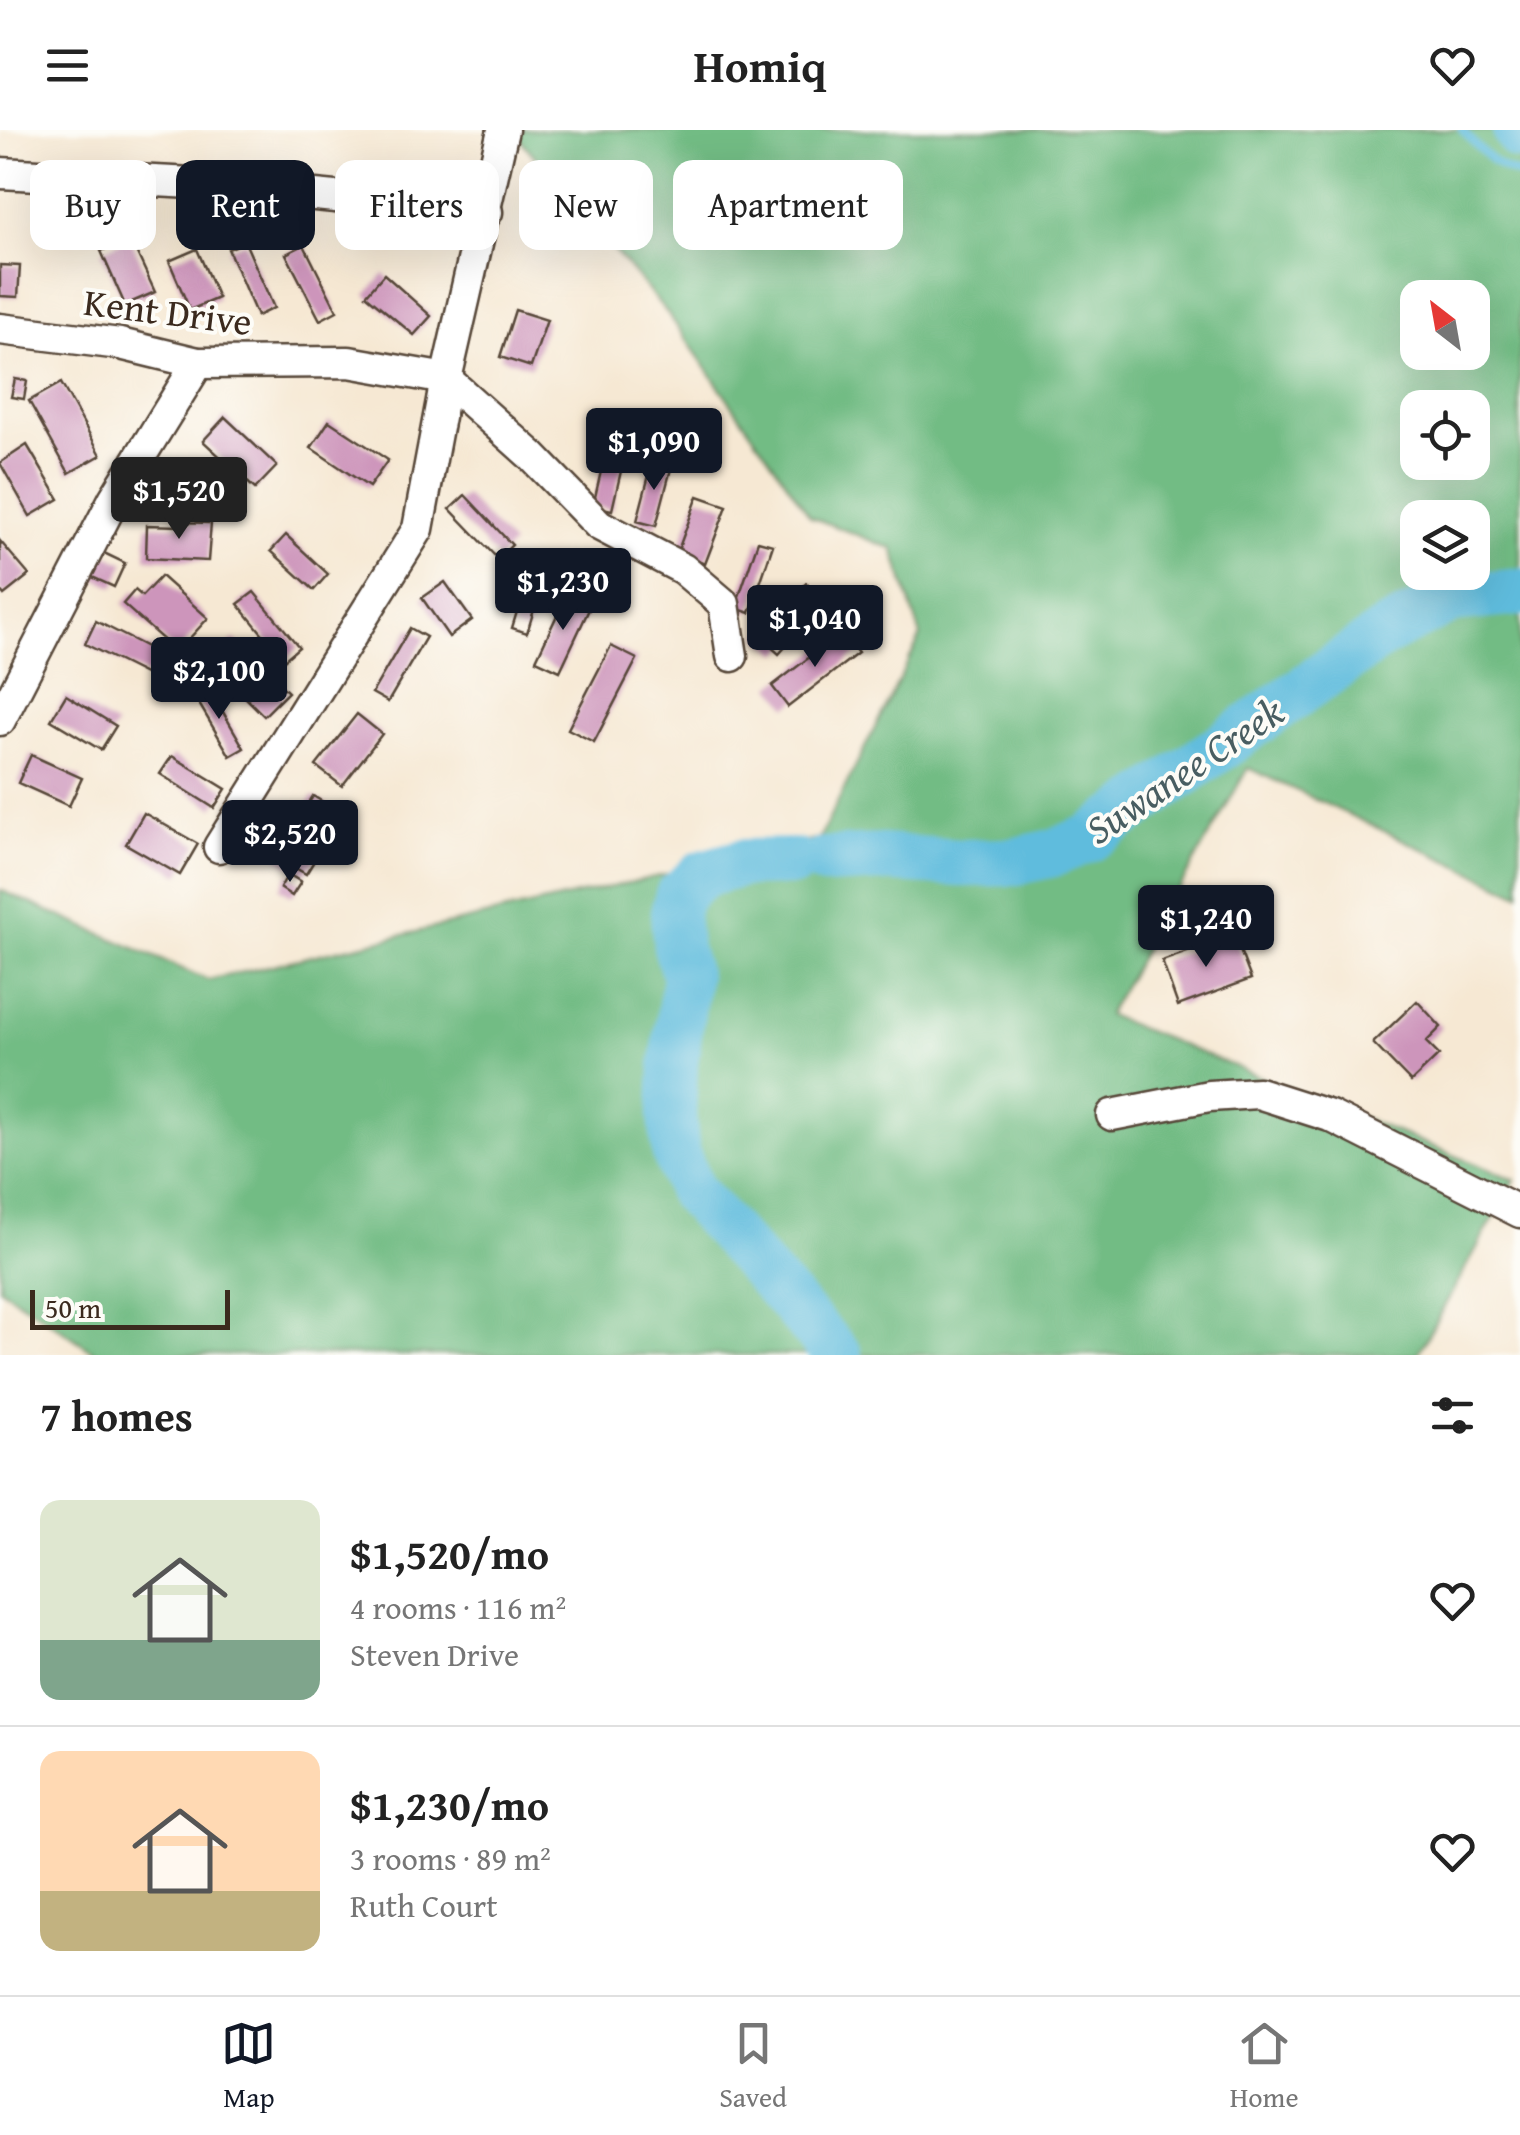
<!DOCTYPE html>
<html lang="en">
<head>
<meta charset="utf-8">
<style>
	:root { --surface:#fff; --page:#f2f2f2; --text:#222; --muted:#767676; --line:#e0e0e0; --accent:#111827 }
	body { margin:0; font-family:"Gentium Book Plus",serif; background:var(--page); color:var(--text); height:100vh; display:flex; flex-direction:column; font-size:38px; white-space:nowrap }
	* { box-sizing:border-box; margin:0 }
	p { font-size:32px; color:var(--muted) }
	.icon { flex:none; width:55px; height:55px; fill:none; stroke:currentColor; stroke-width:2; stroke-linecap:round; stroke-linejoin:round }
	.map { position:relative; height:1225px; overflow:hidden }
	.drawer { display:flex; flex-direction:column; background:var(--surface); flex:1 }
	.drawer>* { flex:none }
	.hud { position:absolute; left:30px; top:30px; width:1000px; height:90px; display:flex; gap:20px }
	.needle { width:65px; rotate:329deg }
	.controls { position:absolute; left:1400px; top:150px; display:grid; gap:20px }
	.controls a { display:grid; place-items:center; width:90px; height:90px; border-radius:20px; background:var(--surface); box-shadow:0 10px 40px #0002; font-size:50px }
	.scale { position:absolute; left:30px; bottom:25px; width:200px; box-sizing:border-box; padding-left:10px; border:5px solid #3b2a1e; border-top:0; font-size:28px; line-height:35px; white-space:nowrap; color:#3b2a1e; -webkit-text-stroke:8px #fdfcf7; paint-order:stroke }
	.price { position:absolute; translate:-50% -85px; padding:0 22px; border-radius:10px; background:var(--accent); color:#fff; font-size:32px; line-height:65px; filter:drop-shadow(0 2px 5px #0008) }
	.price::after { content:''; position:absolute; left:50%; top:60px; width:30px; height:22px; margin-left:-15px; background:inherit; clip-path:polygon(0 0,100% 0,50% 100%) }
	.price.on { background:#222; color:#fff }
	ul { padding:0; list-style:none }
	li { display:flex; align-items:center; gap:30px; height:250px; padding:0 40px }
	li+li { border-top:2px solid var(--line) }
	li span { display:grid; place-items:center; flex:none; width:280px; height:200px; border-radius:20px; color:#555 }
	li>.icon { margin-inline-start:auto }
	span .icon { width:120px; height:120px; fill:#fffc; stroke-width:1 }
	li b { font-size:42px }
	h2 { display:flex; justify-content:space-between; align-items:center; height:120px; padding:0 40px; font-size:42px }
	.pill { padding:0 35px; border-radius:20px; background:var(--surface); box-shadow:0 10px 40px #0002; font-size:35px; line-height:90px }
	.pill.on { background:var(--accent); color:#fff }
	header { display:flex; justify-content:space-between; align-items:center; height:130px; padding:0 40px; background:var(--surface); font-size:45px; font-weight:800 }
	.menu { display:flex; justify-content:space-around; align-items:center; height:140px; border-top:2px solid var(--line); background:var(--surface); font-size:28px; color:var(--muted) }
	.menu a { display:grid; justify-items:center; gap:5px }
	.menu .on { color:var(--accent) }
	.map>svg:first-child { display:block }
	.forest { fill:#72bc84; stroke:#567351; stroke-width:2.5; fill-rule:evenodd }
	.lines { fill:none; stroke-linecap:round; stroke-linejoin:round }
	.stream { stroke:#5fbcdd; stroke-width:8 }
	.river { stroke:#5fbcdd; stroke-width:48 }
	.building { fill:#cd95bb }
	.street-casing { stroke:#574639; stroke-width:35 }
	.street { stroke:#fff; stroke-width:30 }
	.labels { text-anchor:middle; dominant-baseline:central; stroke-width:8; stroke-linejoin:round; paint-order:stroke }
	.street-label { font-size:38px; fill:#3b2a1e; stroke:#fdfcf7 }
	.water-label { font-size:40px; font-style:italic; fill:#485d61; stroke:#fdfcf7 }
</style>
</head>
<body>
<header><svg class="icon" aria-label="menu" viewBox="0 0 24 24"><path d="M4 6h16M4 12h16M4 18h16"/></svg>Homiq<svg class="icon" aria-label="heart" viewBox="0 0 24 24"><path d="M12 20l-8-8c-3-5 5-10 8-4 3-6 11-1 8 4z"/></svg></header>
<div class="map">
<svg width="1520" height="1225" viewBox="0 0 1520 1225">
	<rect width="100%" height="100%" fill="#fdfcf7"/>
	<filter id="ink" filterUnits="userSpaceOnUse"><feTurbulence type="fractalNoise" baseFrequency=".01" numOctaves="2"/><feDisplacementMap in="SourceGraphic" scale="20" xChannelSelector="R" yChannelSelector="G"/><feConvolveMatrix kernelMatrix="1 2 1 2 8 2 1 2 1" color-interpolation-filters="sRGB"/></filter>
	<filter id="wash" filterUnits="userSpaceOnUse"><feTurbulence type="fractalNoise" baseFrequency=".0048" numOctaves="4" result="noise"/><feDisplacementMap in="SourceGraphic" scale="40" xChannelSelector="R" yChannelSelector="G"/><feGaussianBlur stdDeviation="2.25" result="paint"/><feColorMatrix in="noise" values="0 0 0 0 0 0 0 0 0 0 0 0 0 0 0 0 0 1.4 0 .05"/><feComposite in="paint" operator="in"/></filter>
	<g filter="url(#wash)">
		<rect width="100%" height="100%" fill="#f6e8d3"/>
		<!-- forest -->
		<path class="forest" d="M520,0H1520V764L1248,638L1107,885L1515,1050L1417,1225H99L0,1158V760L208,850L819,709L921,506L893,419L811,387L669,185L520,9ZM1418,168H1472V222H1418ZM1418,278H1472V332H1418ZM1418,388H1472V442H1418Z"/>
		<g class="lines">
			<!-- stream -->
			<path class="stream" d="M1462,0C1480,20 1494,37 1520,45"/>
			<!-- river -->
			<g class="river">
				<path d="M1516,0L1520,6"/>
				<path d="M824,731L882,728L961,733L1013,732L1053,723L1090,708L1386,502L1452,469L1520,462"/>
				<path d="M795,732L742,733L702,744L679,765L674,783L677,816L686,846L674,933L672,985L676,1024L691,1061L838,1225"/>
			</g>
		</g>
		<g id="blocks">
			<!-- building -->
			<g class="building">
				<path d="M130,108L155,162L125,175L101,121Z"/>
				<path d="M245,112L274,178L257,186L228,119Z"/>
				<path d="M304,115L337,181L320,190L286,124Z"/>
				<path d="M197,119L218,168L190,180L169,131Z"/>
				<path d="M0,135L20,136L18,167L0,166Z"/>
				<path d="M384,144L431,186L414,205L366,165Z"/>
				<path d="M515,180L547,190L531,237L500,227Z"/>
				<path d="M15,249L27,251L24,269L11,267Z"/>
				<path d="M61,253L101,325L69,343L29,271Z"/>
				<path d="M614,285L633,289L612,380L593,376Z"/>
				<path d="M225,287L277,336L255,359L203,311Z"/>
				<path d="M329,291L388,330L369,357L311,318Z"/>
				<path d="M27,315L59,369L30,386L0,333Z"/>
				<path d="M653,330L672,335L656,396L637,391Z"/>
				<path d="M465,365L512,415L498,429L450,379Z"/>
				<path d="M698,366L727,376L705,434L677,423Z"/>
				<path d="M179,392L211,393L208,431L146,428L147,395L179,396Z"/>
				<path d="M286,405L328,444L314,460L271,421Z"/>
				<path d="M0,411L29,445L4,465L0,460Z"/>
				<path d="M758,411L773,415L750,483L735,478Z"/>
				<path d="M104,423L125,433L114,457L92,447Z"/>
				<path d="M531,436L546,440L527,503L512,498Z"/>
				<path d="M161,446L208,488L177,522L123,474L135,460L142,466Z"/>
				<path d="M445,452L472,490L449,507L422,468Z"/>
				<path d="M806,453L826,471L779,524L759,506Z"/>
				<path d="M254,462L299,517L284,530L238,474Z"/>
				<path d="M566,466L590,477L560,541L536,530Z"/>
				<path d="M96,491L168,528L157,550L85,514Z"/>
				<path d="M410,498L426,507L388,572L372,563Z"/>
				<path d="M841,503L858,523L788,577L772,556Z"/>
				<path d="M234,510L288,562L264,586L211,533Z"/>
				<path d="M611,516L637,529L594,612L568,599Z"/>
				<path d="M209,558L244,618L230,626L195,567Z"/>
				<path d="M66,565L116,596L101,620L51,590Z"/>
				<path d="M357,584L382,604L342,656L316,636Z"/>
				<path d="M31,625L82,648L69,676L18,653Z"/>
				<path d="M172,626L226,659L214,678L160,644Z"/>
				<path d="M313,666L343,684L306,744L276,727Z"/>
				<path d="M144,683L198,714L180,745L126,714Z"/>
				<path d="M288,744L301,752L292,766L280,758Z"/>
				<path d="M1234,805L1251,849L1178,876L1162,831Z"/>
				<path d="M1417,871L1441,897L1426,912L1439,925L1411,952L1373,913Z"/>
			</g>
		</g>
	</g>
	<g filter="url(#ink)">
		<use href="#blocks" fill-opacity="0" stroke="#574639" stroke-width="2.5"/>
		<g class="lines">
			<!-- street casing -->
			<g class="street-casing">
				<g id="street">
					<path d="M0,43L193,53L487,82"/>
					<path d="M0,199L120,214L198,233L349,232L446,249"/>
					<path d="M446,249L532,326L599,395L683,439L724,474L732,526"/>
					<path d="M0,590L114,369L198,233"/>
					<path d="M219,717L418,399L446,249L503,0"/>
					<path d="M1112,985L1209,966L1258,963L1330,986L1520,1082"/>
				</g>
			</g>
			<!-- street -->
			<use href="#street" class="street"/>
		</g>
	</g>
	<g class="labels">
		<!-- street labels -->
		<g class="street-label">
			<text transform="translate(168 181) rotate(7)">Kent Drive</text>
		</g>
		<!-- water labels -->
		<g class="water-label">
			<text transform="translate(1184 640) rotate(-34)">Suwanee Creek</text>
		</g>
	</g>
</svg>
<div class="controls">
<a><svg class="needle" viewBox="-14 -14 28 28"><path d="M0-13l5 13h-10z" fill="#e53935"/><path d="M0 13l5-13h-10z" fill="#767676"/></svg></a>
<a><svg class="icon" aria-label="locate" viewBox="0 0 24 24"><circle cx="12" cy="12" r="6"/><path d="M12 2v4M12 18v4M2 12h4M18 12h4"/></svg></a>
<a><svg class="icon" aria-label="layers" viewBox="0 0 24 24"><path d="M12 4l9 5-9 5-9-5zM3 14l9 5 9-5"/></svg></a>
</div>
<div class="scale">50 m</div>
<b class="price" style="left:654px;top:363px">$1,090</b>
<b class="price on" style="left:179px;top:412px">$1,520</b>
<b class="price" style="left:563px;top:503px">$1,230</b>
<b class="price" style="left:815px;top:540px">$1,040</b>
<b class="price" style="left:219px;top:592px">$2,100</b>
<b class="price" style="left:290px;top:755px">$2,520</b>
<b class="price" style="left:1206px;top:840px">$1,240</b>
<div class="hud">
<a class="pill">Buy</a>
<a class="pill on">Rent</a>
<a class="pill">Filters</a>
<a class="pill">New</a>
<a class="pill">Apartment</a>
</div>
</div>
<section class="drawer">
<h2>7 homes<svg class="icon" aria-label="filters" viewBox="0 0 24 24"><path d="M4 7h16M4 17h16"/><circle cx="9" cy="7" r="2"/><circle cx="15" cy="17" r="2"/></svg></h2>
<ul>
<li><span style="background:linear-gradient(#dfe7d0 70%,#7fa58c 0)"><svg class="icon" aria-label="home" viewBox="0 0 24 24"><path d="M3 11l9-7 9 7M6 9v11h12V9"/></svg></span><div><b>$1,520/mo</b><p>4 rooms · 116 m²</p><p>Steven Drive</p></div><svg class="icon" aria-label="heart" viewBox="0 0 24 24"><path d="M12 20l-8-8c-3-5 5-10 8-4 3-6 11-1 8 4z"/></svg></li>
<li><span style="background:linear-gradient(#ffd9b3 70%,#c2b280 0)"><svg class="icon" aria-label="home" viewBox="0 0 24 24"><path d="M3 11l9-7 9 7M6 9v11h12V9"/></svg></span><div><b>$1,230/mo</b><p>3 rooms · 89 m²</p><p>Ruth Court</p></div><svg class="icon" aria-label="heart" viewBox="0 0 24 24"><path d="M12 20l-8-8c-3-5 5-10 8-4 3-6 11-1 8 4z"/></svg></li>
</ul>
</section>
<nav class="menu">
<a class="on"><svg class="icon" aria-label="map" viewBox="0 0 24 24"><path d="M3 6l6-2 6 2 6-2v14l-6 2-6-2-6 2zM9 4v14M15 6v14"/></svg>Map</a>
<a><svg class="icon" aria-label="saved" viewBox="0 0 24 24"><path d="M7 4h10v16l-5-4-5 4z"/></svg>Saved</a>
<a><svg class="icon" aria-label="home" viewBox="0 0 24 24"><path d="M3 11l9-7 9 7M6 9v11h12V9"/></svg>Home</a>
</nav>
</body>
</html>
